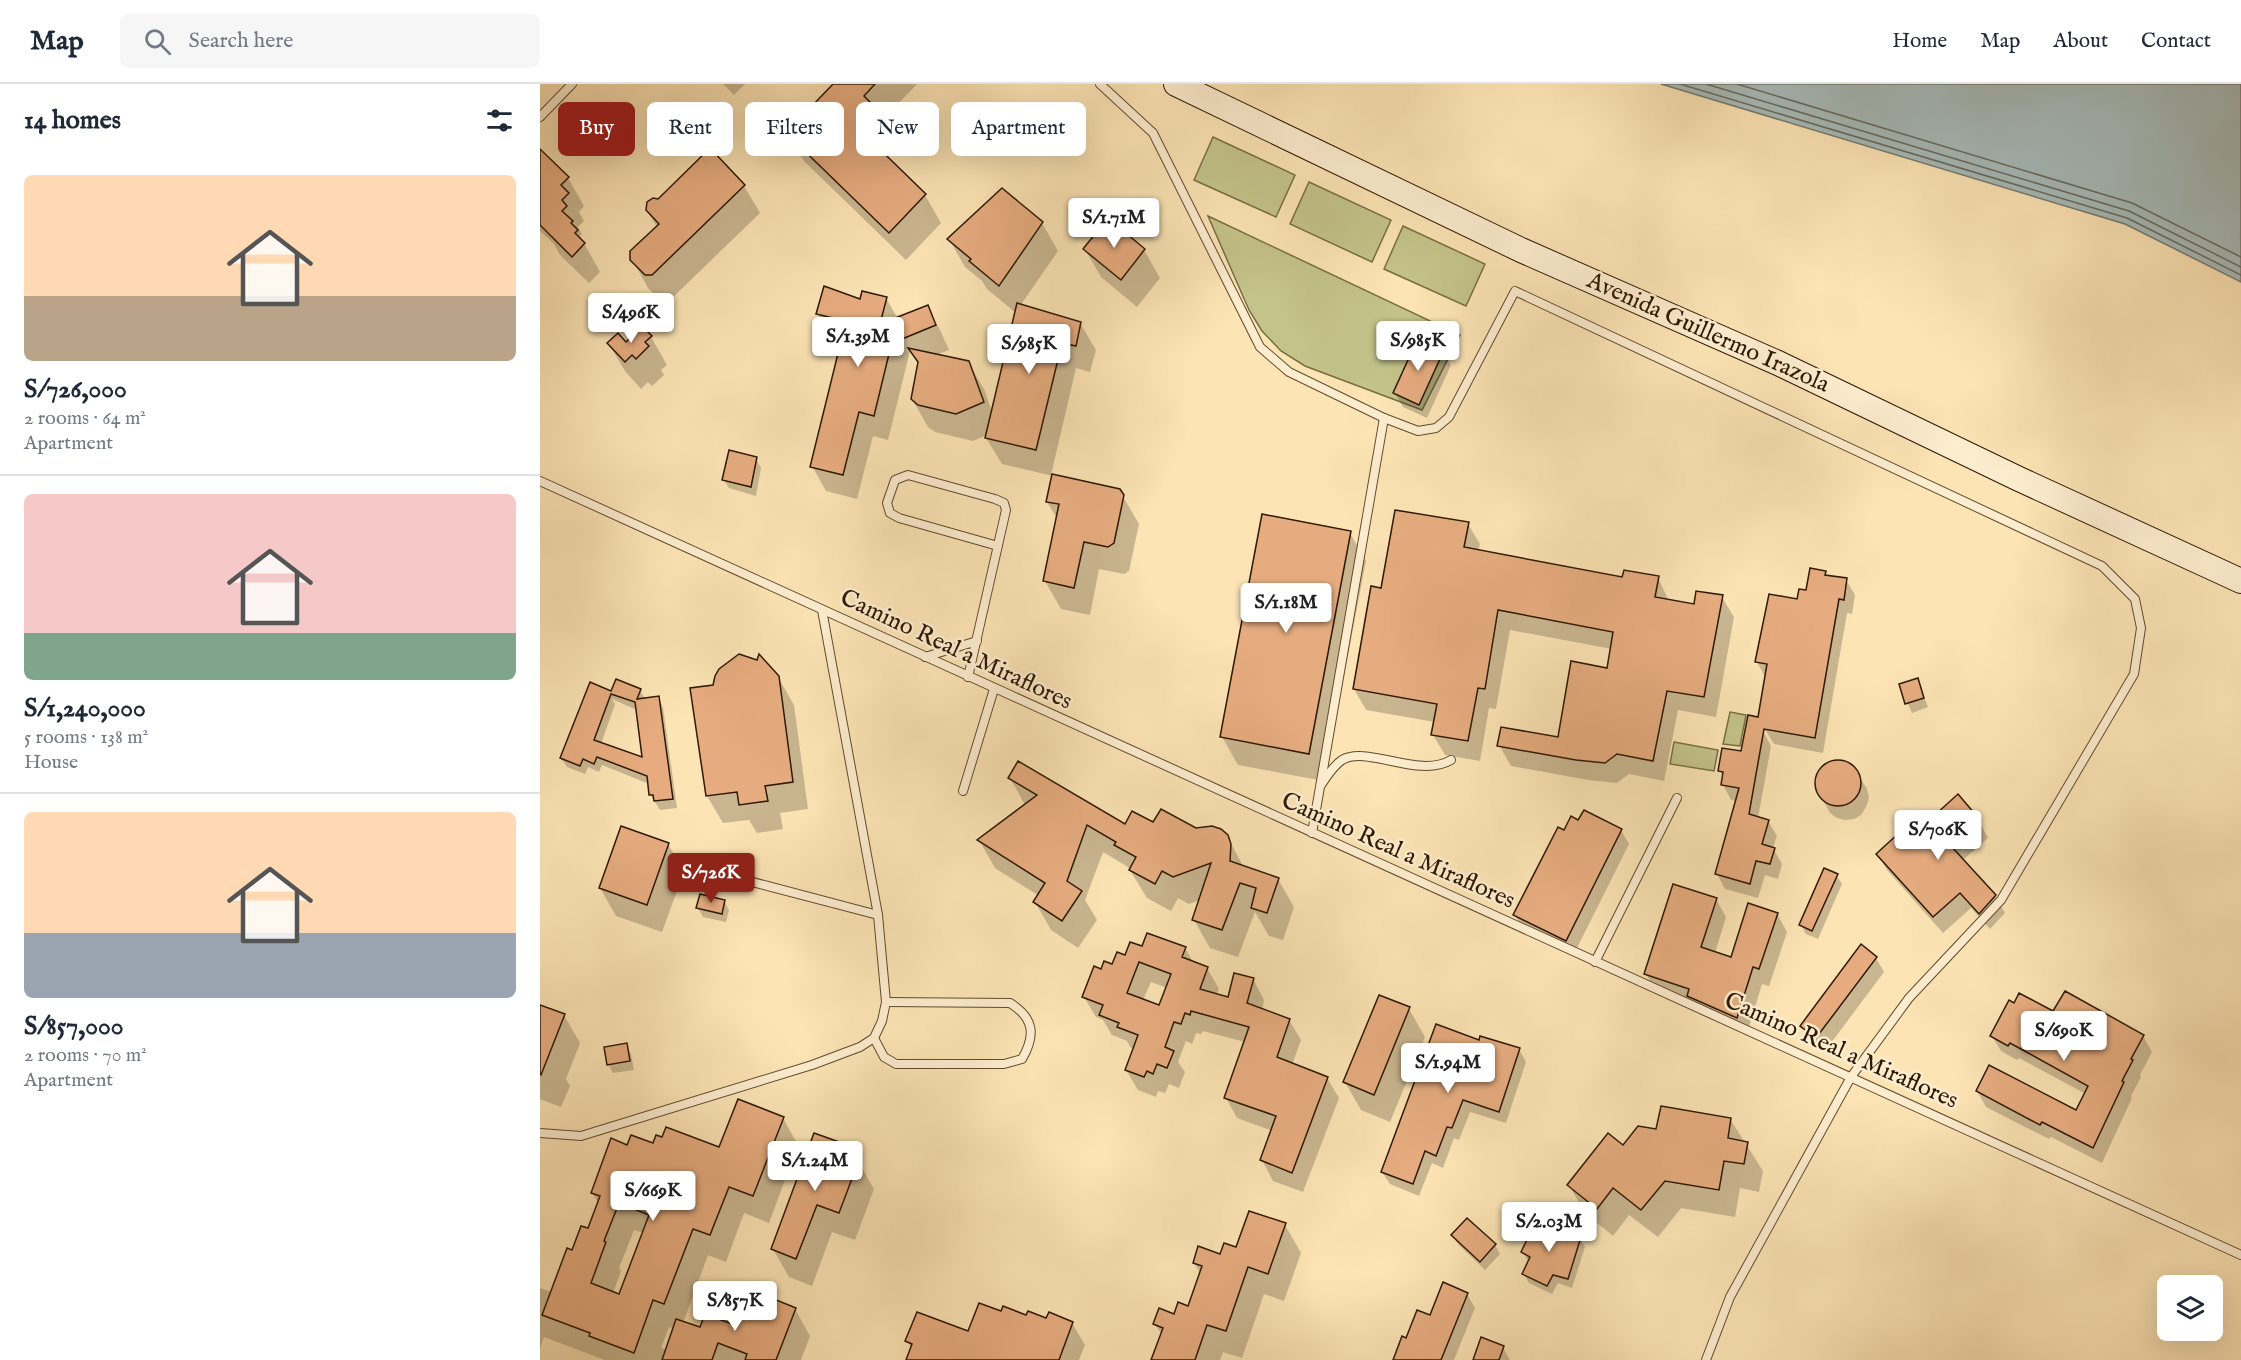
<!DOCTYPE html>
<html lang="en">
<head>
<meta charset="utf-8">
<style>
	:root { --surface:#fff; --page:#f6f6f7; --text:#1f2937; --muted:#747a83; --line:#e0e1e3; --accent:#8f2418 }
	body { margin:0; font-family:"IM FELL English",serif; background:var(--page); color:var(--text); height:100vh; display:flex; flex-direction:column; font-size:22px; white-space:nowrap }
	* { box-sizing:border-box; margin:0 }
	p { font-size:20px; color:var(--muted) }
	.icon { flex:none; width:33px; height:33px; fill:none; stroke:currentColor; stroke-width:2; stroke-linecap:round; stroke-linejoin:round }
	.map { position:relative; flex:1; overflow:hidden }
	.side { display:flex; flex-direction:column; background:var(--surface); width:540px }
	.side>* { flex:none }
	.hud { position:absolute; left:18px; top:18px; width:570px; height:54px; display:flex; gap:12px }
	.buttons { position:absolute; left:1617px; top:1191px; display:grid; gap:12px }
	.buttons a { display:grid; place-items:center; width:66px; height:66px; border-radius:9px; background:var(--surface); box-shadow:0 6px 24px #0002; font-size:30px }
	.price { position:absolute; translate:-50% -51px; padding:0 14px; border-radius:6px; background:#fff; color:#222; font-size:20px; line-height:39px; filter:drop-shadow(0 2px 3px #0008) }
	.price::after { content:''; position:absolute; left:50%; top:36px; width:18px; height:14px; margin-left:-9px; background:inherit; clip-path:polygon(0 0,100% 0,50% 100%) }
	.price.active { background:var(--accent); color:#fff }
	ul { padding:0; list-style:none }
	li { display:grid; align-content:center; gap:12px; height:318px; padding:0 24px }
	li+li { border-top:2px solid var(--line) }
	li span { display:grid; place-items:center; height:186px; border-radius:9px; color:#555 }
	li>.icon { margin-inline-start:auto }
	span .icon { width:108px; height:108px; fill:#fffc; stroke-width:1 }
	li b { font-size:26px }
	h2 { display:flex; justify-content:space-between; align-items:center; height:72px; padding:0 24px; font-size:26px }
	.pill { padding:0 21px; border-radius:9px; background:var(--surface); box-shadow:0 6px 24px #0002; font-size:21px; line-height:54px }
	.pill.active { background:var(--accent); color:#fff }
	header { display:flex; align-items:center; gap:36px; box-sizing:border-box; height:84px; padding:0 30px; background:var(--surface); border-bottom:2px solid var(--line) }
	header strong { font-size:28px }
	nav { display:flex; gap:33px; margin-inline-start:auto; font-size:21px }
	.search { width:420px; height:54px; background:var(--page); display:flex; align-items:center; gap:15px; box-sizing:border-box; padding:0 21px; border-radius:9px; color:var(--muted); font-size:22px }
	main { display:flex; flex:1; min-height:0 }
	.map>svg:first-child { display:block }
	.green { fill:#c3c38a; stroke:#786e45; stroke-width:1.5 }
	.water { fill:#a6bbba; stroke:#767a70; stroke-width:1.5 }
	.shadow { fill:#0003; fill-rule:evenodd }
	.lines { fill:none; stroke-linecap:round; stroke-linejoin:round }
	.shore { stroke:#6a6a5d; stroke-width:1.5 }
	.building { fill:#e6ac7f; stroke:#2d1800; stroke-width:1.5; fill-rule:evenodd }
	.service-casing { stroke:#614b2d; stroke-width:10 }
	.secondary-casing { stroke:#2d1800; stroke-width:26 }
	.service { stroke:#fdedcf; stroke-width:8 }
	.secondary { stroke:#fdedcf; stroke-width:24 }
	.labels { text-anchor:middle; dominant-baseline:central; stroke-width:5; stroke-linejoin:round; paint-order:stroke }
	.street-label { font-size:24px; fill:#2d1800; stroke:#fdedcf }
</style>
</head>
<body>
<header>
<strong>Map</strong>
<div class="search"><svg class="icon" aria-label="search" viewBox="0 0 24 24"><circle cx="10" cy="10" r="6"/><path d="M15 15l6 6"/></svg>Search here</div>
<nav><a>Home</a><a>Map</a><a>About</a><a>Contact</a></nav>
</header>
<main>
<section class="side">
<h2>14 homes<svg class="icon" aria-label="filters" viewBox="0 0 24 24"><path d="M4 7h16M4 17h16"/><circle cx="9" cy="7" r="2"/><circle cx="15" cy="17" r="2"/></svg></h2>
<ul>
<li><span style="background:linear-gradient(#ffd9b3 65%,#b9a48a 0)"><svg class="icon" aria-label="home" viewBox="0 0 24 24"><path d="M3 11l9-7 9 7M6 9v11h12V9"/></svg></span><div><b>S/726,000</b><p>2 rooms · 64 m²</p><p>Apartment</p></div></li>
<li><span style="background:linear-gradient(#f6c9c9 75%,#7fa58c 0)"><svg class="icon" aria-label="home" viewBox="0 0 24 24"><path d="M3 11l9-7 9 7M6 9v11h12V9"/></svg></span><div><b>S/1,240,000</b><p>5 rooms · 138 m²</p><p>House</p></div></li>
<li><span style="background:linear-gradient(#ffd9b3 65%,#9aa5b1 0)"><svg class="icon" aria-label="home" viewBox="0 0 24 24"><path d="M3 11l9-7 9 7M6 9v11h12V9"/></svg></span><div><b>S/857,000</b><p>2 rooms · 70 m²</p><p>Apartment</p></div></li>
</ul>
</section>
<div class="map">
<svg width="1701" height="1276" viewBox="0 0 1701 1276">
	<rect width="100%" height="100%" fill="#fce4b5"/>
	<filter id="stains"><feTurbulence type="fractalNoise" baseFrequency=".00333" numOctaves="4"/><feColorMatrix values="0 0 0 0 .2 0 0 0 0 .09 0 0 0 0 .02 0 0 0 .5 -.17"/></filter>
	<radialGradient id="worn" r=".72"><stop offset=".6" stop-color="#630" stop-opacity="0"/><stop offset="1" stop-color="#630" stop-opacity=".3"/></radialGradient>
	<!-- green -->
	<g class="green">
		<path d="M673,53L755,91L736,133L654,96Z"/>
		<path d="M769,98L851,136L832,178L750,140Z"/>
		<path d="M668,132L920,251L882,326L765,282L741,267L722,247L709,226Z"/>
		<path d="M863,142L945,180L926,222L844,185Z"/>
		<path d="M1190,628L1206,631L1200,662L1183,660Z"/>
		<path d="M1134,658L1178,666L1174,687L1130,680Z"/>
	</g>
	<!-- water -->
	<path class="water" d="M1121,0H1701V198L1585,140Z"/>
	<!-- shadow -->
	<g class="shadow">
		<path d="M183,0H205L194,11Z"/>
		<path d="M295,0H377L341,38L348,50L340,58L344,64L340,68L385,111L401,139L366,176L264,77L248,50Z"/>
		<path d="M0,67L28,94L44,122L39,128L44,137L38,143L42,150L40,152L60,188L49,199L20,171L14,160L0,147Z"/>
		<path d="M204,102L220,129L128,218H122L108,204L92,175L117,143L107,126Z"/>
		<path d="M462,106L502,139L518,167L480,222L540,239L556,266L550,288L536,284L511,391L579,406L599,440L589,487L584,490L559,485L550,531L521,525L505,497L518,436L507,418L513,392L462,380L446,354L447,351L433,357L395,348L388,343L372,315L379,278L378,279L370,267L348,356L333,352L317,415L286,407L272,382L303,257L292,254L278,229L322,217L346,214L358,235L387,223L401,248L409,266L396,271L428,278L445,307L452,328L476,229L447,205L442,197L425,183L409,155Z"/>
		<path d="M545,165L604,166L620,194L597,223L561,193Z"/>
		<path d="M111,253L127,281L121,286L124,291L112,302L108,298L101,305L85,287L69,260H86Z"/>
		<path d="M903,267L911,281L887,334L863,323L855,309Z"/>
		<path d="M216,375L221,384L216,412L189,404L183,395Z"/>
		<path d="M928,440L940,460L938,468L1084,495L1118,494L1129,517L1155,522L1182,513L1194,533L1176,633L1138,626L1124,697L1089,690L1077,699L1048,696L971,682L959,661L1019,655L1068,586L1072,565L970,546L956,625L949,624L940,677L905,671L893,651L895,638L826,626L814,605L842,506Z"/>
		<path d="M810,449L826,477L784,697L698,681L682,653Z"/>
		<path d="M1285,488L1287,492L1306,496L1315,511L1312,530L1307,529L1283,669L1234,660L1226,647H1223L1231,662L1218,734L1228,737L1237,752L1233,764L1242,780L1238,795L1225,791L1218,814L1185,805L1177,790L1197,717L1191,716L1183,701L1184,694L1180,687L1202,669L1219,634L1225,593L1217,578L1259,517Z"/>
		<path d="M238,593L254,621L268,725L240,729L243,745L217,749L209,736L183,739L167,712L174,602Z"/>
		<path d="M1377,595L1388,623L1372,629L1360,601Z"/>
		<path d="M100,606L105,615L118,614L123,623L137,724L120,726L110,710L109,700L62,681L59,688L48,683L45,690L27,683L21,674L71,609ZM72,615L97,626L104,676L61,660L75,620Z"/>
		<path d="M1305,678L1313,683L1318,690L1327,705L1329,714L1326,723L1321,731L1314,735L1305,736L1297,734L1290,729L1278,706V691L1288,680Z"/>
		<path d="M470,694L586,742L614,740L656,745L687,752L704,784L738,795L754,823L743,856L729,852L715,828L698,873L670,864L654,836L660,816L649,820L638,814L631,827L607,814L588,783L563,768L545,816L557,836L538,864L511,846L495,818L499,812L455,784L439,756L485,721Z"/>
		<path d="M1439,737L1448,754L1423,776L1455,812L1465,829L1450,845L1431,824L1403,849L1347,786L1338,770L1373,752Z"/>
		<path d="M1039,738L1081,746L1089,760L1034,870L983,845L975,831L1025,748Z"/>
		<path d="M128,760L144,788L122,848L76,832L60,804Z"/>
		<path d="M1296,791L1302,800L1278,855L1266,850L1261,841Z"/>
		<path d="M1176,815L1186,833L1175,869L1192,875L1237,830L1247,848L1229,902L1222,900L1207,950L1159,930L1153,920L1116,908L1106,890Z"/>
		<path d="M184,817L189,826L186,838L163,833L158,824Z"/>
		<path d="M603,864H645L654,879L667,884L679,905L676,911L689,915L713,895L724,916L722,926L749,936L761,956L752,981L787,994L799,1014L763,1108L733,1097L722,1076L733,1047L697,1034L686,1014L705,958L663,947L661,950L656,949L652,960L646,957L638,978L645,988L639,1004L629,1000L625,1009L618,1007L616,1013L598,1006L586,986L594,965L590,963L587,957L572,951L563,936L556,933L544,913L562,887ZM611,898L627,904L620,922L603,916Z"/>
		<path d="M1336,874L1344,888L1285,967L1270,956L1262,942Z"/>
		<path d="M1525,909L1603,952L1612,968L1600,991L1601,993L1591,1012L1592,1014L1562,1079L1511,1053L1509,1055L1446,1023L1437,1007L1536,1028L1546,1010L1479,974L1477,976L1461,967L1452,952L1514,929Z"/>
		<path d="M0,923L24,931L40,959L26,995L30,1002L21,1023L0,1015Z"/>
		<path d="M869,925L885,953L850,1038L821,1026L805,998Z"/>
		<path d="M940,958L979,965L986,978L966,1039L930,1028L919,1056L914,1054L903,1084L892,1079L879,1112L850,1100L842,1088Z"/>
		<path d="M86,961L91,970L94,986L73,989L68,980Z"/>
		<path d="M243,1034L258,1061L229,1139L204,1129L186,1178L168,1171L143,1239L161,1245L196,1242L255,1225L270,1252L261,1276H65L4,1253L0,1265V1204L12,1208L33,1168L49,1146L59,1120L52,1109L88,1063L114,1061L180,1065ZM94,1146L104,1149L80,1212L73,1209L81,1187L79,1184ZM129,1243L134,1245L127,1266L121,1264Z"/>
		<path d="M1190,1035L1223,1087L1219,1108L1200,1104L1195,1133L1141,1124L1118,1153L1089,1131L1073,1152L1045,1129L1029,1101L1083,1063L1118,1047Z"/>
		<path d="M301,1060L308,1073L318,1077L334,1105L315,1156L292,1148L272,1202L249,1193L233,1165Z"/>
		<path d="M745,1141L761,1169L744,1217L724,1210L702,1274L683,1268L680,1276H613L622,1251L615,1240L649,1224L661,1190L654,1179L697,1165Z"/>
		<path d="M913,1152L955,1161L960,1170L945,1186L918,1160Z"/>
		<path d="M1040,1154L1045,1163L1032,1204L1018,1199L1012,1210L989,1199L984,1190L988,1177L983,1168Z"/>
		<path d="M927,1210L935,1224L914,1276H855L867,1256L891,1233Z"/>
		<path d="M462,1229L532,1239L545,1261L539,1276H367L372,1265L367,1257L429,1249Z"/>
		<path d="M963,1264L970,1276H934Z"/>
	</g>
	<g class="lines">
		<!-- shore -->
		<g class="shore">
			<path d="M1140,0L1587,134L1701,191"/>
			<path d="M1166,0L1589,127L1701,183"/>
			<path d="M1197,0L1592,119L1701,173"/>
		</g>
	</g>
	<!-- building -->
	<g class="building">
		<path d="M293,0H335L324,12L333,21L324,31L329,35L319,45L386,110L349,149L246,49Z"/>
		<path d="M170,64L205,101L112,191H105L90,176V167L119,140L106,126L107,118L113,114L118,115Z"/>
		<path d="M0,65L29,93L21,101L29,109L22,116L27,122L22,127L33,137L31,139L38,146L35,149L45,159L32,173L0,141Z"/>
		<path d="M462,104L503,138L459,202L429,177L431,175L407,155Z"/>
		<path d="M568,134L605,165L581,196L543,165Z"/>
		<path d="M284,202L320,215L322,207L347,213L340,240L388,221L396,241L362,255L355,245L334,332L319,328L303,391L270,383L306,237L276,230Z"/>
		<path d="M477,219L541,238L536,262L522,259L496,366L445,354Z"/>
		<path d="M102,242L112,252L105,258L109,262L96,275L92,271L85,278L67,259L78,249L86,258Z"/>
		<path d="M878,254L904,266L879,321L853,309Z"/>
		<path d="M368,264L429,277L444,318L416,330L378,321L371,315L378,278Z"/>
		<path d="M189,366L217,373L211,403L182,396Z"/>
		<path d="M512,390L580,405L584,411L574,459L568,463L544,458L534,504L503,497L519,420L506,418Z"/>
		<path d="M855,426L929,438L924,463L1082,493L1084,486L1119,492L1115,513L1154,520L1156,507L1183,511L1164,613L1127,607L1113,677L1077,670L1065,679L1036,676L957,662L961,643L1018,653L1031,577L1067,584L1073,548L958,526L945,605L938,604L928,657L891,651L897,620L813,605L831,502L841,504Z"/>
		<path d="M722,430L811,447L769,670L680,653Z"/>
		<path d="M1270,484L1286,487L1285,491L1307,494L1304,516L1299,515L1275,654L1224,645L1209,730L1229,736L1222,760L1235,764L1230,780L1216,777L1210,800L1175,790L1199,704L1181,701L1183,688L1178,687L1182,664L1201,667L1208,631L1218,633L1227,580L1215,578L1229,510L1257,515L1259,505L1266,506Z"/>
		<path d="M199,570L217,576L219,570L239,592L253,698L225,702L228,717L199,721L197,708L166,712L150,604L173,601L175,592L179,585Z"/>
		<path d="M1378,594L1384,614L1365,620L1359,600Z"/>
		<path d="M76,595L101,605L97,615L119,612L133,715L114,717L113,711H109L107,692L57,673L54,680L43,675L40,682L20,674L50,598L71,607ZM71,610L95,618L102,673L54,656Z"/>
		<circle cx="1298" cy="699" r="23"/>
		<path d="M478,677L585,740L592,727L613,738L621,725L656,744L672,742L681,745L688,751L691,760L690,777L739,794L727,829L711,824L716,804L700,799L682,846L652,836L671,779L633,793L622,787L615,800L589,786L596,773L574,761L576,758L547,741L527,797L542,807L522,837L493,818L505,799L437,756L497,711L468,694Z"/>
		<path d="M1418,710L1440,736L1411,762L1456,811L1439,830L1420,809L1393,833L1336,770L1360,748L1373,751Z"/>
		<path d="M1044,726L1082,745L1026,857L973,831L1018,743L1024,746L1031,732L1038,736Z"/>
		<path d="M81,742L129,759L107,821L59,804Z"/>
		<path d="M1284,784L1298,790L1272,847L1259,841Z"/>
		<path d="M1133,800L1177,814L1161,863L1191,873L1208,819L1238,829L1219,885L1213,883L1197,934L1147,912L1149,905L1104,890Z"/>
		<path d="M160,810L185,816L182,830L156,824Z"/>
		<path d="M607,849L646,863L642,873L668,883L660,905L688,913L694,889L714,894L707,919L750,935L737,973L788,993L752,1089L720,1076L736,1032L684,1014L709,943L651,927L650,931L645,929L641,940L634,938L625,963L634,967L627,984L617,980L613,990L607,987L604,993L585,986L598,951L577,943L579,939L559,931L563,921L542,913L554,882L561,885L564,877L572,880L577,868L585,871L590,858L602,862ZM599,878L631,890L619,921L587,909Z"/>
		<path d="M1321,860L1337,873L1276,954L1260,942Z"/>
		<path d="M1525,907L1604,951L1591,975L1593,976L1582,997L1584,998L1553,1064L1502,1038L1500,1041L1436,1007L1449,981L1536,1026L1548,1002L1470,959L1468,962L1450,952L1469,916L1474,919L1479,909L1513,927Z"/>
		<path d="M839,911L870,923L834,1011L803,998Z"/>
		<path d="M0,921L25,930L1,991L0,990Z"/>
		<path d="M896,940L939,956L940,952L980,964L959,1028L923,1016L912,1044L907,1043L896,1072L885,1067L873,1100L841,1088Z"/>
		<path d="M87,959L90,977L67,981L64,963Z"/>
		<path d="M198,1015L244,1033L213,1112L189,1103L170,1151L153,1145L124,1220L113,1216L94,1269L49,1252L50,1249L2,1231L27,1164L32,1166L41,1142L48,1144L60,1112L51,1109L71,1054L87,1061L91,1051L113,1059L116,1051L122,1053L126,1043L179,1063ZM79,1119L109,1131L79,1210L51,1199L66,1158L64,1157Z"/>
		<path d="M1121,1022L1191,1034L1188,1054L1208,1058L1204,1080L1184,1077L1179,1106L1125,1097L1101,1126L1073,1104L1057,1125L1027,1101L1068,1049L1083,1061L1098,1042L1116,1045Z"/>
		<path d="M274,1049L302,1059L298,1068L319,1076L299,1129L277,1121L256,1175L231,1165Z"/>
		<path d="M709,1127L746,1139L728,1190L708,1183L686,1247L667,1241L655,1276H611L623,1244L613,1240L619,1224L634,1230L638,1218L648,1222L662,1182L653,1179L658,1162L680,1170L684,1159L696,1163Z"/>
		<path d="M927,1134L956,1160L940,1178L911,1151Z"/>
		<path d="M996,1137L1009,1143L1041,1153L1028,1195L1013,1191L1007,1202L982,1190L990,1173L981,1168Z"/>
		<path d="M903,1198L928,1209L901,1276H853L862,1252L866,1254L877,1226L890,1231Z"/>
		<path d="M209,1205L256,1224L236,1276H205L207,1270L178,1259L172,1276H122L136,1235L160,1243L165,1230L195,1241Z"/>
		<path d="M439,1219L461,1227L463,1222L486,1231L488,1227L506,1234L509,1228L533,1238L519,1276H366L372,1260L365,1257L377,1228L428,1247Z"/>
		<path d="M941,1253L964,1262L959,1276H933Z"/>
	</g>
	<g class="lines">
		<!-- service casing -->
		<g class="service-casing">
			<g id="service">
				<path d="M560,0L613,49L720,263L749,288L844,334L878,347L896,344L909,333L975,207L1562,482L1595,515L1601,544L1594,590L1461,816L1369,914L1311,993L1190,1213L1166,1276"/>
				<path d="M0,33L32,0"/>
				<path d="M0,397L1701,1171"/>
				<path d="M385,573L437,557"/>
				<path d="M428,593L466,426L464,419L455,415L368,391L355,396L347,419L350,429L359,434L458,462"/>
				<path d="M781,701C787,692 793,682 802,676C827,661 879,695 911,676"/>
				<path d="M423,707L454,605"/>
				<path d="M772,749L844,334"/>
				<path d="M144,780L338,831"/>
				<path d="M1055,878L1137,714"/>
				<path d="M334,954L344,973L356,980H464L482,975C496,951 494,934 470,919L346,918"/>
				<path d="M0,1049L41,1052L272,981L320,963L334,954L342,937L346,918L338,831L282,526"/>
			</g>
		</g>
		<!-- secondary casing -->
		<g class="secondary-casing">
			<path id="secondary" d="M636,0L981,166L1238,279L1479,395L1701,497"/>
		</g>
		<!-- service -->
		<use href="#service" class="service"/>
		<!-- secondary -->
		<use href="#secondary" class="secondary"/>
	</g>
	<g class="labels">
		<!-- street labels -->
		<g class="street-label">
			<text transform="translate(1168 249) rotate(24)">Avenida Guillermo Irazola</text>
			<text transform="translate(416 566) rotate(25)">Camino Real a Miraflores</text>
			<text transform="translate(858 767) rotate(24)">Camino Real a Miraflores</text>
			<text transform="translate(1301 967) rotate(24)">Camino Real a Miraflores</text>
		</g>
	</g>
	<rect width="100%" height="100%" filter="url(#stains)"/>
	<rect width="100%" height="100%" fill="url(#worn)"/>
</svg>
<div class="buttons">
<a><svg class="icon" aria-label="layers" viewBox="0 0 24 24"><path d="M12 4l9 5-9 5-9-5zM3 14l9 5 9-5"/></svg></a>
</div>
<b class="price" style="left:574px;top:165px">S/1.71M</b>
<b class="price" style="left:91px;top:260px">S/496K</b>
<b class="price" style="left:318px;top:284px">S/1.39M</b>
<b class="price" style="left:878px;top:288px">S/985K</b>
<b class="price" style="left:489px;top:291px">S/985K</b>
<b class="price" style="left:746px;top:550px">S/1.18M</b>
<b class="price" style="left:1398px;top:777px">S/706K</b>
<b class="price active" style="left:171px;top:820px">S/726K</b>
<b class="price" style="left:1524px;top:978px">S/690K</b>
<b class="price" style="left:908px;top:1010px">S/1.94M</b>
<b class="price" style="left:275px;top:1108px">S/1.24M</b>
<b class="price" style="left:113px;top:1138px">S/669K</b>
<b class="price" style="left:1009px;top:1169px">S/2.03M</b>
<b class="price" style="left:195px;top:1248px">S/857K</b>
<div class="hud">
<a class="pill active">Buy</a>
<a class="pill">Rent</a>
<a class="pill">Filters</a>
<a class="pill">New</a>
<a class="pill">Apartment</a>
</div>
</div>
</main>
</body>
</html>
